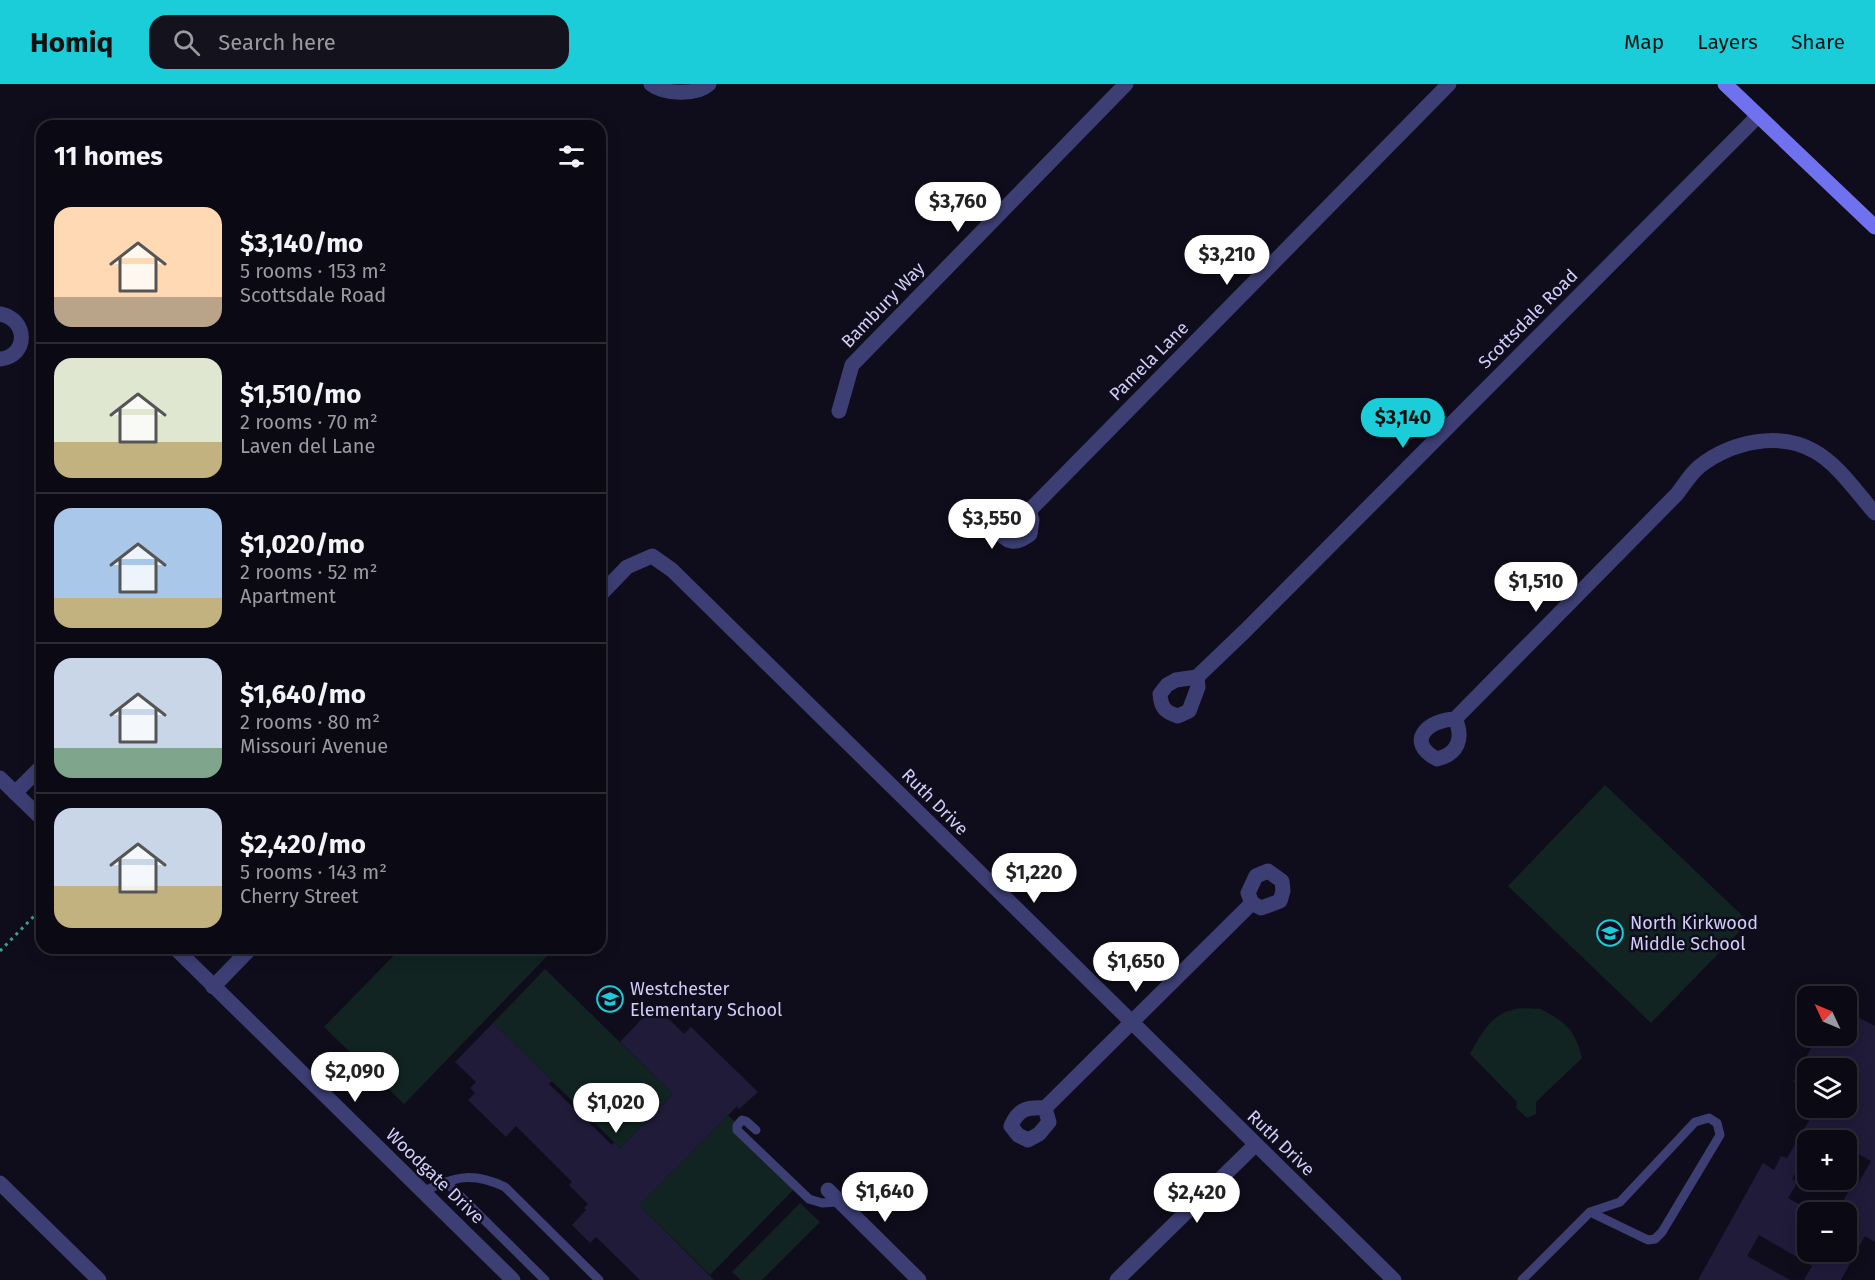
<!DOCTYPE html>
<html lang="en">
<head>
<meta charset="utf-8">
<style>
	:root { --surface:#0b0a14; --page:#14131d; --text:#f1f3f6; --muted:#9a9aa0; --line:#2b2b34; --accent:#1acdd8 }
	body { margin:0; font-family:"Fira Sans",sans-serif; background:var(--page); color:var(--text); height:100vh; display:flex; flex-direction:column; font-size:22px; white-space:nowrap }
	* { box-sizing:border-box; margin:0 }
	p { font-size:20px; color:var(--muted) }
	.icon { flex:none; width:33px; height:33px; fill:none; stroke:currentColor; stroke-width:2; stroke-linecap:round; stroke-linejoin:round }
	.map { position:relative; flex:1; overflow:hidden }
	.sheet { position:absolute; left:36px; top:36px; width:570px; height:834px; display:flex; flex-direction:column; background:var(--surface); border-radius:18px; box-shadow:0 3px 15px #0003,0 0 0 2px var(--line) }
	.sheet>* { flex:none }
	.needle { width:39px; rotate:314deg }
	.buttons { position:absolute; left:1797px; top:902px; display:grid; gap:12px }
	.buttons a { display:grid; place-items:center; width:60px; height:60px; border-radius:12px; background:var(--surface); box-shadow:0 3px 15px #0003,0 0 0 2px var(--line); font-size:30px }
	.price { position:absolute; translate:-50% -51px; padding:0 14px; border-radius:21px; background:#fff; color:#222; font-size:20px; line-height:39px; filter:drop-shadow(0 2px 3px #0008) }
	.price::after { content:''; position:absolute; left:50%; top:36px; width:18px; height:14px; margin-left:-9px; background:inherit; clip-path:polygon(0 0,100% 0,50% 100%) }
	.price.on { background:var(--accent); color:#111 }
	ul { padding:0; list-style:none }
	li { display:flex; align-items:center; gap:18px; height:150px; padding:0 18px }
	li+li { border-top:2px solid var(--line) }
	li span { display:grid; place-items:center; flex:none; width:168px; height:120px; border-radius:18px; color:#555 }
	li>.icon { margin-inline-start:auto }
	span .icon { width:72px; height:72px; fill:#fffc; stroke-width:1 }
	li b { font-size:26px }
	h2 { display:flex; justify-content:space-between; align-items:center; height:72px; padding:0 18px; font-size:26px }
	header { display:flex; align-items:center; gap:36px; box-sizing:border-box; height:84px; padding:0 30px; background:var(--accent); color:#111 }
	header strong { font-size:28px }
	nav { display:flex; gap:33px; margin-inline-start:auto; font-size:21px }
	.search { width:420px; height:54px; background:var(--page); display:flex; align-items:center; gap:15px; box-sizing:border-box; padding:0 21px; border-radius:18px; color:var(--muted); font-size:22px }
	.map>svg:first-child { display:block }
	.green { fill:#112422 }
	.building { fill:#201b39; fill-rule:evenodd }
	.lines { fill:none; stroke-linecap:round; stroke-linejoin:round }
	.path { stroke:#3aa095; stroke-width:3; stroke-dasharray:3 4.5; stroke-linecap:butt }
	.lane { stroke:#3d3e74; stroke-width:9 }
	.street { stroke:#3d3e74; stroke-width:15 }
	.secondary { stroke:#6f71ee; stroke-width:15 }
	.labels { text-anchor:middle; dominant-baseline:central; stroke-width:5; stroke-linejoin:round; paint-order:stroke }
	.street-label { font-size:18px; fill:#d0cdf9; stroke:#0f0d1b }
	.poi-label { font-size:18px; fill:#d0cdf9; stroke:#0f0d1b; text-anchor:start }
</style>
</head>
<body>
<header>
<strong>Homiq</strong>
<div class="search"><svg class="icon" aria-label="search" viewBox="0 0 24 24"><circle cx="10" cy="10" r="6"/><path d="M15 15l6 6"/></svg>Search here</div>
<nav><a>Map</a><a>Layers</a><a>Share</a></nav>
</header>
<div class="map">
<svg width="1875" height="1196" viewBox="0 0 1875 1196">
	<rect width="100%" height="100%" fill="#0f0d1b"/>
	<!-- green -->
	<g class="green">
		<path d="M1605,701L1749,838L1651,939L1508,802Z"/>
		<path d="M401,864H555L404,1020L324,943Z"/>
		<path d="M545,885L673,1010L620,1064L493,939Z"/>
		<path d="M1541,925C1566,939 1575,945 1582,974L1536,1018V1030L1527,1034L1516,1024L1517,1018L1470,970C1480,952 1490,931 1512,926C1521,923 1532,925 1541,925Z"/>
		<path d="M728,1031L799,1100L710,1191L639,1121Z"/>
		<path d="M800,1119L820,1138L762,1196H741L732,1188Z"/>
	</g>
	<!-- building -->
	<g class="building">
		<path d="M655,921L684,950L691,943L758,1008L739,1025L737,1022L639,1121L714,1196H640L596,1153L590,1159L572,1141L586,1126L584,1124L588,1120L569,1101L572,1098L516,1042L506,1053L468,1016L475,1009L470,1004L476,998L455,978L493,939L552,997L549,1000L612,1061L614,1058L620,1064L673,1010L620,958Z"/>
		<path d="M1846,927L1875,942V1158L1865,1152L1841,1196H1804L1812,1182L1759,1151L1747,1172L1790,1196H1698L1763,1079L1774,1086L1781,1072L1787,1074L1817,1023H1846V984H1808V1006L1793,998L1818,951H1846ZM1819,1047L1835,1056H1846V1063L1871,1077L1855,1105L1851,1103L1837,1128H1846V1167H1808V1125L1788,1114L1798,1098L1792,1095L1808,1068V1056H1814Z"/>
	</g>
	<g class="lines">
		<!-- path -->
		<path class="path" d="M0,867L42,824"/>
		<!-- lane -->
		<g class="lane">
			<path d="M756,1046L746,1037L742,1036L737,1042V1046L809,1115L822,1119L839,1118"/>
			<path d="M446,1098L545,1196"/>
			<path d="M422,1108C455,1093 471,1087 505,1103L599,1196"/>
			<path d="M1522,1196L1590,1128L1620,1118L1695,1038L1709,1034L1717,1039L1720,1051L1662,1148L1655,1155L1648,1156L1590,1128"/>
		</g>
		<!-- street -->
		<g class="street">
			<path d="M651,0C664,10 696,12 709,0"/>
			<path d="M0,230C28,235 29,272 0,275"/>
			<path d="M839,327L852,281L1126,0"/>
			<path d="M1023,425L1029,427L1032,436L1030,450C1016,461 1006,460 997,444L999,436L1014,426Z"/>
			<path d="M1029,427L1449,0"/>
			<path d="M600,511L627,483L652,472L672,486L1394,1196"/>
			<path d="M1197,593L1198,603L1189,627L1178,632C1165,628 1161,624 1160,610L1167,601L1176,596L1197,593L1245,547L1758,32"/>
			<path d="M1455,635C1464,654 1458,670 1437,675C1405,658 1427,636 1455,635L1677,410C1684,401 1691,389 1700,382C1731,358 1779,347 1814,367C1838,380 1857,409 1875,429"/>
			<path d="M0,694L42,735"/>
			<path d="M15,709L42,682"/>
			<path d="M175,864L513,1196"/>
			<path d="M213,903L251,864"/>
			<path d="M1045,1024L1049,1038L1039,1050L1028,1056L1018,1051L1011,1042C1018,1025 1027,1023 1045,1024L1252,819L1248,809L1256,792L1268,787L1282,797L1283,807L1280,817L1261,824L1252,819"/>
			<path d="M0,1099L99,1196"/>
			<path d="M828,1106L919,1196"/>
			<path d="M1117,1196L1255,1061"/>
		</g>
		<!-- secondary -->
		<path class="secondary" d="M1725,0L1875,143"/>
	</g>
	<!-- icons -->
	<defs>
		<g id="school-ring" transform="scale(1.35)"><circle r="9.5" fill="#0f0d1b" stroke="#1acdd8" stroke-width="1.5"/><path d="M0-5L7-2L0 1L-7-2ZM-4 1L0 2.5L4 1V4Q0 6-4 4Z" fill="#1acdd8"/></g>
	</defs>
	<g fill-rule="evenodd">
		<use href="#school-ring" x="1610" y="849"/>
		<use href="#school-ring" x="610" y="915"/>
	</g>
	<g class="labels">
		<!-- street labels -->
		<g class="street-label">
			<text transform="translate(883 221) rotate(-46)">Bambury Way</text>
			<text transform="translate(1528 235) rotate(-45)">Scottsdale Road</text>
			<text transform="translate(1149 277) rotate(-45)">Pamela Lane</text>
			<text transform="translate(935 718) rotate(45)">Ruth Drive</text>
			<text transform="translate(1281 1059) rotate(44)">Ruth Drive</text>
			<text transform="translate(435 1092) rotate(44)">Woodgate Drive</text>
		</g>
		<!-- poi labels -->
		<g class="poi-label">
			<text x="1630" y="839">North Kirkwood<tspan x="1630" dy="21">Middle School</tspan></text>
			<text x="630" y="905">Westchester<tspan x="630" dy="21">Elementary School</tspan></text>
		</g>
	</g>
</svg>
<div class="buttons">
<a><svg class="needle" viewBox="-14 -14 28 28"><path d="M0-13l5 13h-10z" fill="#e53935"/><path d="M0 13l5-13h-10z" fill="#9a9aa0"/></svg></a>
<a><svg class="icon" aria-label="layers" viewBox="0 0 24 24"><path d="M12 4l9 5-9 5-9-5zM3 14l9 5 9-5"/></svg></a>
<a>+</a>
<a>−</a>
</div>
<b class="price" style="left:958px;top:149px">$3,760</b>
<b class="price" style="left:1227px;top:202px">$3,210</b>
<b class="price on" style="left:1403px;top:365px">$3,140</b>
<b class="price" style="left:992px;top:466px">$3,550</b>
<b class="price" style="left:1536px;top:529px">$1,510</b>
<b class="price" style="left:1034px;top:820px">$1,220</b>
<b class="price" style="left:1136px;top:909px">$1,650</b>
<b class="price" style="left:355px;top:1019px">$2,090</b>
<b class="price" style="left:616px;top:1050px">$1,020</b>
<b class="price" style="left:885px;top:1139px">$1,640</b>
<b class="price" style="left:1197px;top:1140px">$2,420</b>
<section class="sheet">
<h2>11 homes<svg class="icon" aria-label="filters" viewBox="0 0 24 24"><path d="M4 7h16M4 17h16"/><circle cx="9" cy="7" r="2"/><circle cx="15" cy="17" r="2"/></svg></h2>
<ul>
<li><span style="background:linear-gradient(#ffd9b3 75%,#b9a48a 0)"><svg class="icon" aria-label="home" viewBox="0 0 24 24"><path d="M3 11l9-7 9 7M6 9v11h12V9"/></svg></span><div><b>$3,140/mo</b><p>5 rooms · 153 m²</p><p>Scottsdale Road</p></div></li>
<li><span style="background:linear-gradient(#dfe7d0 70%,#c2b280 0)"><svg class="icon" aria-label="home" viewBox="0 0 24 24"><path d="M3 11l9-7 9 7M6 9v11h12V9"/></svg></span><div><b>$1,510/mo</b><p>2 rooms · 70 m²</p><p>Laven del Lane</p></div></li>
<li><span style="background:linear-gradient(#a9c7e8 75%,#c2b280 0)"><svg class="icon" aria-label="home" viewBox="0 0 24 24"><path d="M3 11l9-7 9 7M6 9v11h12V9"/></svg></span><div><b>$1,020/mo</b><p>2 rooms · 52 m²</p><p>Apartment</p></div></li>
<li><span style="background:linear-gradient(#c9d6e8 75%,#7fa58c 0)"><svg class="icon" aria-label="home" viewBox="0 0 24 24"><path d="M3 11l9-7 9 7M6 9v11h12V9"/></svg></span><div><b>$1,640/mo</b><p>2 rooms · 80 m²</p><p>Missouri Avenue</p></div></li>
<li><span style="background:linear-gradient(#c9d6e8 65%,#c2b280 0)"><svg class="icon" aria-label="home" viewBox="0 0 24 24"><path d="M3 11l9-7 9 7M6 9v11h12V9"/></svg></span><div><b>$2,420/mo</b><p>5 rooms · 143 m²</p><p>Cherry Street</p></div></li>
</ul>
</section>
</div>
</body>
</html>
